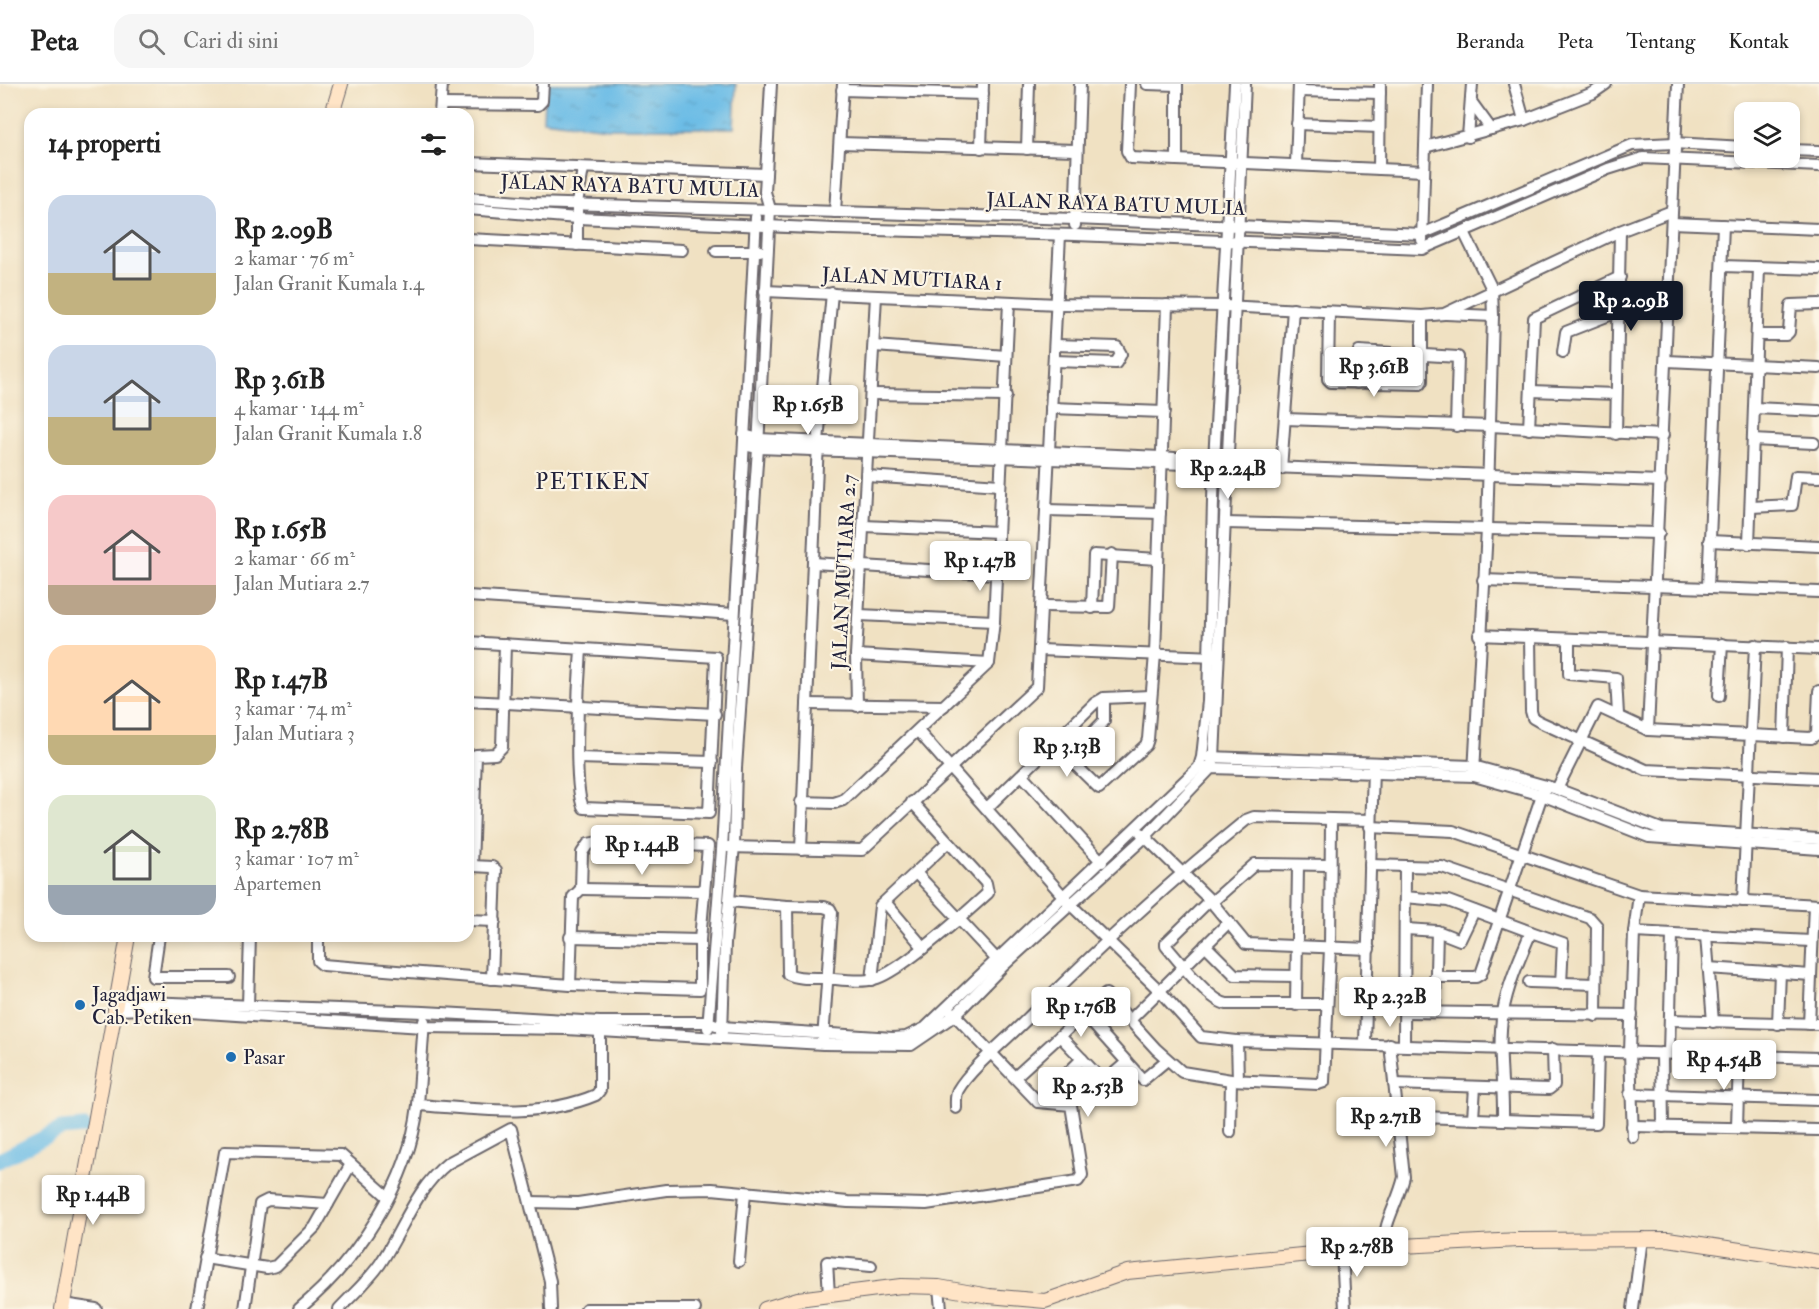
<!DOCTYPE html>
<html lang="id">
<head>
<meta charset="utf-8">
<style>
	:root { --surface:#fff; --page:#f6f6f6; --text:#222; --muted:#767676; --line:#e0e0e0; --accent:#111827 }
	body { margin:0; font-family:"IM FELL Double Pica",serif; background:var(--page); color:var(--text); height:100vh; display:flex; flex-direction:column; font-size:22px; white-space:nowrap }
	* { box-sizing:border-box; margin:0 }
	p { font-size:20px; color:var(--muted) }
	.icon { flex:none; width:33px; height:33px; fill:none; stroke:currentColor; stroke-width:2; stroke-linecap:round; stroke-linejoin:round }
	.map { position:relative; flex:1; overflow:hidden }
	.side { position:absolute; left:24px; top:24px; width:450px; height:834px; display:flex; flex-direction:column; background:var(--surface); border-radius:18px; box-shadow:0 3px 9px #0003 }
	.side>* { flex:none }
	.tools { position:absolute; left:1734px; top:18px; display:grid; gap:12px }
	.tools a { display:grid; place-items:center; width:66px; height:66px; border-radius:12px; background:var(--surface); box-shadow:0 3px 9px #0003; font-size:30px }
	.price { position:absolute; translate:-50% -51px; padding:0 14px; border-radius:6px; background:#fff; color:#222; font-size:20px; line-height:39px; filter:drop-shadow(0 2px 3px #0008) }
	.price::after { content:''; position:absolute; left:50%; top:36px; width:18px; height:14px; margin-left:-9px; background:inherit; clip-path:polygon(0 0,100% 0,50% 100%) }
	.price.active { background:var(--accent); color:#fff }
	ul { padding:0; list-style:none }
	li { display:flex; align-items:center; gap:18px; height:150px; padding:0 24px }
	li span { display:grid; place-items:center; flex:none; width:168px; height:120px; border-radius:18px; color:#555 }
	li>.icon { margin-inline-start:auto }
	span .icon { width:72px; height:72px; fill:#fffc; stroke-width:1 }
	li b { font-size:26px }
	h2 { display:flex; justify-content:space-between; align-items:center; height:72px; padding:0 24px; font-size:26px }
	header { display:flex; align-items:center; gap:36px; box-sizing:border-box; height:84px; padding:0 30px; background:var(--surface); border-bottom:2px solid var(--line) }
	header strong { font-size:28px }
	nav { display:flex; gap:33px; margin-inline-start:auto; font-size:21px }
	.search { width:420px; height:54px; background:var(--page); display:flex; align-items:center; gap:15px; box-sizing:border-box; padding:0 21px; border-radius:18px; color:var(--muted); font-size:22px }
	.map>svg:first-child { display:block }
	.water { fill:url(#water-ripples); stroke:#466f90; stroke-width:1.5 }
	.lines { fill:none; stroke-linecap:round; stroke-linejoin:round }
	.river { stroke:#6abce6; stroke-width:15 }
	.minor-casing { stroke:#6a656a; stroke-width:14 }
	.secondary-casing { stroke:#6a656a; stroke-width:16 }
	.minor { stroke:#fff; stroke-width:10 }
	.secondary { stroke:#ffe4c6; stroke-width:14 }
	.poi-dot { fill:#1f6fb2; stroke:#fcf5e5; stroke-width:2 }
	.labels { text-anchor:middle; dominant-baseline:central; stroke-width:4.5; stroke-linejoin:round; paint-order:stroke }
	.street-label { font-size:20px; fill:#22223b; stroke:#fcf5e5 }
	.poi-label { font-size:20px; fill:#22223b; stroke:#fcf5e5; text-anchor:start }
	.quarter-label { font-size:22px; letter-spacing:1.5px; fill:#22223b; stroke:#fcf5e5 }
</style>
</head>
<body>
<header>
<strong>Peta</strong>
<div class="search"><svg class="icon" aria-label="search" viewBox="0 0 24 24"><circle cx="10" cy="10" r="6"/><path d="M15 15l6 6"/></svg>Cari di sini</div>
<nav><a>Beranda</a><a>Peta</a><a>Tentang</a><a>Kontak</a></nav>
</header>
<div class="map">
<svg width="1819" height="1225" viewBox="0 0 1819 1225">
	<defs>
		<pattern id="water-ripples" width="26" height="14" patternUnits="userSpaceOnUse" patternTransform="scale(1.5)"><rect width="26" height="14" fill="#6abce6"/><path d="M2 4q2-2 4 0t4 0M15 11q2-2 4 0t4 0" fill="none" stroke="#5ca1c6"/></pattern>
	</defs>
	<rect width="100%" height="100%" fill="#fcf5e5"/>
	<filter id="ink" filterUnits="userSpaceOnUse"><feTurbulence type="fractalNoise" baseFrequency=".0167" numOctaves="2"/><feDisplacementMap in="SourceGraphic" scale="12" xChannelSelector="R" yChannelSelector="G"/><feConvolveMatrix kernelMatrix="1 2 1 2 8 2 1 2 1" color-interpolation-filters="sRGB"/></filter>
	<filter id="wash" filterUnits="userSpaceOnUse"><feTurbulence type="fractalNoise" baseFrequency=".008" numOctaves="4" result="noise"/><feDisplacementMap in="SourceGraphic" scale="24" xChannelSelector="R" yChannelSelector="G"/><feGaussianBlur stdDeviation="1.35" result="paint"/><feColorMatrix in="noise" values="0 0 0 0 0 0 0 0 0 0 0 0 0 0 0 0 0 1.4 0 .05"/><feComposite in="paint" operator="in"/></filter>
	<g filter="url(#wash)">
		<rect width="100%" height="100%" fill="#f0e1c2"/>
		<!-- water -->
		<path class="water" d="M545,0H736L734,44H608L543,36Z"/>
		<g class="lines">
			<!-- river -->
			<path class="river" d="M0,1076L61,1045L84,1043"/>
		</g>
	</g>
	<g filter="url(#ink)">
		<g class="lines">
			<!-- minor casing -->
			<g class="minor-casing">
				<g id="minor">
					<path d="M1130,0L1127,67L1131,74L1424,87"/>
					<path d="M1147,0L1177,1"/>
					<path d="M1514,0L1524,36"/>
					<path d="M842,6L983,10"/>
					<path d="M1299,7L1380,9"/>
					<path d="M1472,19L1491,45"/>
					<path d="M441,20L538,21L542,17L543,0"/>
					<path d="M440,30L442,0"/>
					<path d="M1297,40L1379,43"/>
					<path d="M1468,53L1472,0"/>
					<path d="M840,59L1076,66"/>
					<path d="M1425,63L1524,36L1593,9L1606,0"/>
					<path d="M981,64L983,0"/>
					<path d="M1027,65L1029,0"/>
					<path d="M1790,66L1819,67"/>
					<path d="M1177,76V0"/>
					<path d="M468,79L766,90"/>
					<path d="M1296,80L1299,0"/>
					<path d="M1379,85L1380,0"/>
					<path d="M468,114L532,119L1075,135L1422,150L1632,61L1674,59L1744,63"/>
					<path d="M468,125L577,134L834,145L1075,151L1422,165L1608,85L1643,74L1819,82"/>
					<path d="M835,128L843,0"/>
					<path d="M1672,139L1819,145"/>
					<path d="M1075,141L1080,0"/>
					<path d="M1464,148L1492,205L1493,232L1487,445L1474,689"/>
					<path d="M468,155L682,166"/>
					<path d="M1422,156L1427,0"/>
					<path d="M577,161V119L583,85"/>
					<path d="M716,167H760"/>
					<path d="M1722,182L1819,185"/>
					<path d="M765,207L1058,220L1224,222L1422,232L1444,230L1620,147L1672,127"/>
					<path d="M1329,228L1328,295L1331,298L1420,300L1422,297V232"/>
					<path d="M1446,230L1493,232"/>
					<path d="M1757,251H1786L1789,248L1791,221L1819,220"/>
					<path d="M875,262L1006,272"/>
					<path d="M1563,268L1566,248L1617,228"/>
					<path d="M1054,277L1116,279L1121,270L1117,263L1055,261"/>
					<path d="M1667,277L1819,284"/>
					<path d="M1357,299L1359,267L1458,273L1456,342"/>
					<path d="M1531,307L1616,310"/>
					<path d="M872,310L1006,312"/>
					<path d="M1051,324L1164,328"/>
					<path d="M1754,324L1819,327"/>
					<path d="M1285,335L1490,342L1663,351"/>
					<path d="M1529,345L1534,234L1620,193"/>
					<path d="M1616,350L1620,147"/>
					<path d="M1753,356L1814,359"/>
					<path d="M744,361L758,364L1240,382L1227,378L1161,373L759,355L744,351"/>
					<path d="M1240,382L1661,397"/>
					<path d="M1281,385L1293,225"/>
					<path d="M867,392L1000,401"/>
					<path d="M1751,423L1792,421L1796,392L1819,393"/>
					<path d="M1046,426L1160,429"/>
					<path d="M1225,439L1659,449"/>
					<path d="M864,442L998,448"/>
					<path d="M1709,457L1819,462"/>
					<path d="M1749,460L1759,184"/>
					<path d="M813,479L995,490"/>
					<path d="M1483,496L1819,508"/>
					<path d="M1708,503L1723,141"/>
					<path d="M468,512L734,530"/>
					<path d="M1042,522L1109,523L1112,470"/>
					<path d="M1092,524L1094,471L1158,475"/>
					<path d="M859,531L994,537"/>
					<path d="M1479,551L1819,565"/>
					<path d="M1530,553L1531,627L1533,634L1540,638L1646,686L1819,694"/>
					<path d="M1569,555V590L1616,594L1618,631"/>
					<path d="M468,558L716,573L709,729L584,724C572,708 579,591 581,565"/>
					<path d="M1040,566L1215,573"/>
					<path d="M856,571L989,579"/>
					<path d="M1719,612L1722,560"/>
					<path d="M468,617L715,630"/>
					<path d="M807,620L944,622"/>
					<path d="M857,622L856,571L876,212"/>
					<path d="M1648,646L1678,0"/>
					<path d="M918,647L1071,821L1159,906L1201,953L1237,957L1819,974"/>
					<path d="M1784,653L1787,563"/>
					<path d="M1053,659L1099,704L1146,661L1148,655L1155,570L1167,221"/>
					<path d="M1209,673L1473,682L1557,705L1661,745L1819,755"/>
					<path d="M578,674L712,678"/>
					<path d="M1068,674L1104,637V614"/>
					<path d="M1206,683L1211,684L1214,674L1245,0"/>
					<path d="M1022,691L1102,778"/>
					<path d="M1557,705L1598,623L1648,646L1811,654L1817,650L1819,607"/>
					<path d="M801,718L834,719L843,716L989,579L994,537L1009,218"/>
					<path d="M987,724L1095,619L1104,614L1150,612"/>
					<path d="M1370,743L1453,747L1639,811L1819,821"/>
					<path d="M1141,749L1210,816L1246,860L1369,865"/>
					<path d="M728,763L862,766L1037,603L1060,151"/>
					<path d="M801,765L818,357L832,209"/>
					<path d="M1370,781L1442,783L1590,834L1597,842L1596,932"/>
					<path d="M916,789L1001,880"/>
					<path d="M581,805L704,807"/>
					<path d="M1210,816L1166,859V862C1178,876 1210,918 1227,920H1325"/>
					<path d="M729,817L787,822"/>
					<path d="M1743,817L1755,561"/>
					<path d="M885,818L923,863"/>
					<path d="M1212,818L1255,780L1329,781"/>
					<path d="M468,836L495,837"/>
					<path d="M1406,845L1437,847L1460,856L1474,827"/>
					<path d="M1531,848L1563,859L1561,900"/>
					<path d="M1634,848L1811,857"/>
					<path d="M159,852L153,893H229"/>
					<path d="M318,852V877L323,881L570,901L700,905V856L708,762L598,758L588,760L582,769L581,805L573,813L570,901"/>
					<path d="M1706,852L1713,938"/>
					<path d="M570,853L700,856"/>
					<path d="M1205,861L1235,891L1296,892"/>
					<path d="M1708,884L1811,891"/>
					<path d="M1435,893H1476L1481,890L1544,705"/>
					<path d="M492,895L496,786L492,783L472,782L476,671L495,670L502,663L505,560"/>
					<path d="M872,896L880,822L948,758"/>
					<path d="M1529,898L1596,900"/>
					<path d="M117,917L424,928L600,938H708L722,943L893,954L906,953L925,944L1199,683L1202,673L1208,617L1214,377L1235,0"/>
					<path d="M248,921L250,852"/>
					<path d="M1296,921L1298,781"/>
					<path d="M116,926L144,925L423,943L566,945L823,960L911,961L955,931L1003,882L1145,753L1211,684L1474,692L1542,711L1649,753L1819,765"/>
					<path d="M950,926L1038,1018L1082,975"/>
					<path d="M1405,928L1632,931"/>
					<path d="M1435,928L1437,847"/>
					<path d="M1083,929L1143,996L1167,976"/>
					<path d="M1131,935L1229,838"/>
					<path d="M1670,936L1819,940"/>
					<path d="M424,937L418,1021C478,1025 539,1035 596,1011L600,1006V942"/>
					<path d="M1778,940L1780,888"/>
					<path d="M1809,940L1814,821"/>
					<path d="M708,944L722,766L756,133"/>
					<path d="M722,948L725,859L734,762L736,684L758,364L770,125L765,108L771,0"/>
					<path d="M1060,952L1104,998L1127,978"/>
					<path d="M823,956L832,829L830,825L824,823L787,822L788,890C798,895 812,894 824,894C839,895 860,899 874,895C899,889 967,828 988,809L986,799L912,718"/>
					<path d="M1237,957L1238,996"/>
					<path d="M1365,959L1373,684"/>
					<path d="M1404,960L1405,782"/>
					<path d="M1662,969L1663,1043"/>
					<path d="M1669,969L1672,850"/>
					<path d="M1015,993L1106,910L1156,965L1182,988L1231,996L1318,1000L1324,998L1330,864L1331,735"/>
					<path d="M1394,1000L1549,1005L1554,1001L1553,965"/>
					<path d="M1630,1010L1819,1016"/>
					<path d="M956,1024C956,1018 955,1012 958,1006C970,985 1007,955 1025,937C1096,866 1168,799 1246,736L1254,733L1371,736"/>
					<path d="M1395,1032L1503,1036C1504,1000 1497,963 1503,928C1508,900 1520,874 1531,848L1448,817L1405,813"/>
					<path d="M1473,1034L1475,1003"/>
					<path d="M1503,1036L1596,1039L1598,968"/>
					<path d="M1632,1042L1819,1046"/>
					<path d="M1737,1043L1739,973"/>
					<path d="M1230,1048L1231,996"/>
					<path d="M1633,1053L1630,968L1634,848L1639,811"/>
					<path d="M530,1118L578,1119L666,1106L712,1105L848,1118L926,1120L1078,1097L1082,1091L1071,1021L1038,1018"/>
					<path d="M1383,1163C1385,1135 1398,1119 1404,1093L1390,960"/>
					<path d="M1342,1168L1345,1225"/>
					<path d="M205,1174L267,1184L276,1182L315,1143L328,1120"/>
					<path d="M739,1177L745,1109"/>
					<path d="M939,1203L941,1225"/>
					<path d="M829,1211L827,1178L871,1182"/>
					<path d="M63,1220L96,1225"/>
					<path d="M197,1225L225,1068L341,1071L387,1112"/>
					<path d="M245,1225L260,1120L268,1116L328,1120L351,1080"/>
					<path d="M299,1225C358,1176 409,1099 418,1021"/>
					<path d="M339,1225C353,1210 368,1197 380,1180C403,1146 415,1105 448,1079L511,1045L550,1197L551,1225"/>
					<path d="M586,1225H695"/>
					<path d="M1633,1225L1642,1154"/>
				</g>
			</g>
			<!-- secondary casing -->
			<g class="secondary-casing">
				<g id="secondary">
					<path d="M332,30L341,0"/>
					<path d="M62,1225L128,852"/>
					<path d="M765,1225L798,1215L901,1202L939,1203L989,1212L1045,1217L1127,1188L1383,1163L1518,1156L1668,1155L1819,1178"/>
				</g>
			</g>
			<!-- minor -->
			<use href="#minor" class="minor"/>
			<!-- secondary -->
			<use href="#secondary" class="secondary"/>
		</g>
	</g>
	<!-- markers -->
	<g class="poi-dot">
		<circle cx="80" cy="921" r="6"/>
		<circle cx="231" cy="973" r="6"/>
	</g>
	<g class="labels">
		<!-- street labels -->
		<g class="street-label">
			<text transform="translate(630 102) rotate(2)">JALAN RAYA BATU MULIA</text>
			<text transform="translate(1116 120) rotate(2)">JALAN RAYA BATU MULIA</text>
			<text transform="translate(912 195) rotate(3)">JALAN MUTIARA 1</text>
			<text transform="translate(844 488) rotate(-87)">JALAN MUTIARA 2.7</text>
		</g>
		<!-- poi labels -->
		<g class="poi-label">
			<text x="92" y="910">Jagadjawi<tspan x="92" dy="23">Cab. Petiken</tspan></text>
			<text x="243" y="973">Pasar</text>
		</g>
		<!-- quarter labels -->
		<g class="quarter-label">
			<text x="593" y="398">PETIKEN</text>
		</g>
	</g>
</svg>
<div class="tools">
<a><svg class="icon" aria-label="layers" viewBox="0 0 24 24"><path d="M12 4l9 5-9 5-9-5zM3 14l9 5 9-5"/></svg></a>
</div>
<b class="price active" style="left:1631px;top:248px">Rp 2.09B</b>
<b class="price" style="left:1374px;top:314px">Rp 3.61B</b>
<b class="price" style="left:808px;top:352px">Rp 1.65B</b>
<b class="price" style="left:1228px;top:416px">Rp 2.24B</b>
<b class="price" style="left:980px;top:508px">Rp 1.47B</b>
<b class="price" style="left:1067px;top:694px">Rp 3.13B</b>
<b class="price" style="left:642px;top:792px">Rp 1.44B</b>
<b class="price" style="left:1390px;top:944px">Rp 2.32B</b>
<b class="price" style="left:1081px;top:954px">Rp 1.76B</b>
<b class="price" style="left:1724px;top:1007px">Rp 4.54B</b>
<b class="price" style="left:1088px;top:1034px">Rp 2.53B</b>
<b class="price" style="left:1386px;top:1064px">Rp 2.71B</b>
<b class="price" style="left:93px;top:1142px">Rp 1.44B</b>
<b class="price" style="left:1357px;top:1194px">Rp 2.78B</b>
<section class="side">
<h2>14 properti<svg class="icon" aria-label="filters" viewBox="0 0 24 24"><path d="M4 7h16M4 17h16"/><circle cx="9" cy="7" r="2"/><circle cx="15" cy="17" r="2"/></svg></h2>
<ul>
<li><span style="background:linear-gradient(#c9d6e8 65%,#c2b280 0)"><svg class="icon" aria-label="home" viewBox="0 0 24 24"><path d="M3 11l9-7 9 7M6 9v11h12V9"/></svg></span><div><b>Rp 2.09B</b><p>2 kamar · 76 m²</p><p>Jalan Granit Kumala 1.4</p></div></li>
<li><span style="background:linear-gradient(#c9d6e8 60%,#c2b280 0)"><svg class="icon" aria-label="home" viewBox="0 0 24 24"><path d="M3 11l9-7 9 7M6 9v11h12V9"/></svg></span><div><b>Rp 3.61B</b><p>4 kamar · 144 m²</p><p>Jalan Granit Kumala 1.8</p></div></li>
<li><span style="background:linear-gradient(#f6c9c9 75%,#b9a48a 0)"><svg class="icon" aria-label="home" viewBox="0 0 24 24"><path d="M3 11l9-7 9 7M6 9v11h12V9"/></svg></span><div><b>Rp 1.65B</b><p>2 kamar · 66 m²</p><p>Jalan Mutiara 2.7</p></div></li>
<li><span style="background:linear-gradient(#ffd9b3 75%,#c2b280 0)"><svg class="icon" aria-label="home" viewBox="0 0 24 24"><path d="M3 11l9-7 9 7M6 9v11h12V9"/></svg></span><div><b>Rp 1.47B</b><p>3 kamar · 74 m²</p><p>Jalan Mutiara 3</p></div></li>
<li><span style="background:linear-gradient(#dfe7d0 75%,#9aa5b1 0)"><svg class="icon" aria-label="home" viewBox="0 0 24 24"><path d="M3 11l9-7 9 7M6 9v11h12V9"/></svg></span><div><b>Rp 2.78B</b><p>3 kamar · 107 m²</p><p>Apartemen</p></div></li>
</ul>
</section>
</div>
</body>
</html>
